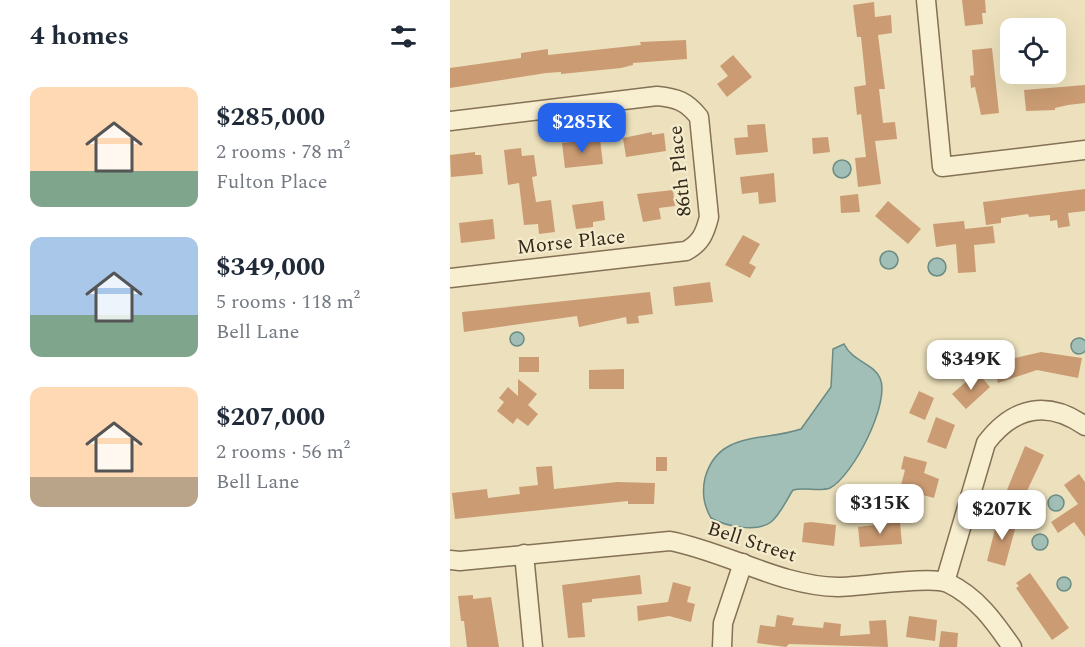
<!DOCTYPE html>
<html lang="en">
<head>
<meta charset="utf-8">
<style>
	:root { --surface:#fff; --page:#f2f2f3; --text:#1f2937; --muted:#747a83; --accent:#2563eb }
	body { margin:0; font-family:Spectral,serif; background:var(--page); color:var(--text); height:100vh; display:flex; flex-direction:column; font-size:22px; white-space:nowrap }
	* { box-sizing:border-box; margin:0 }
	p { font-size:20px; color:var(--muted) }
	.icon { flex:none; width:33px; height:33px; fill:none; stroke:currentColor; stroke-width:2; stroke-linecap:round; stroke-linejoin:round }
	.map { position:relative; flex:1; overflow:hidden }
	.details { display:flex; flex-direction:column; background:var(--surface); width:450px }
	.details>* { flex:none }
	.fabs { position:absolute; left:550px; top:18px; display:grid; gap:12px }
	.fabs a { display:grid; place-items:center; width:66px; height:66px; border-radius:12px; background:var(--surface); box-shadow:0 6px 24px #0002; font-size:30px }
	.price { position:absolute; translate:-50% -51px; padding:0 14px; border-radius:12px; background:#fff; color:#222; font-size:20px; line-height:39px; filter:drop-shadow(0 2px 3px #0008) }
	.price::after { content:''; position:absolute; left:50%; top:36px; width:18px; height:14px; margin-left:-9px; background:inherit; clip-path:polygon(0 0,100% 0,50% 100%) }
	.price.current { background:var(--accent); color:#fff }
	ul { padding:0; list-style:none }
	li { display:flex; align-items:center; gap:18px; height:150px; padding:0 30px }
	li span { display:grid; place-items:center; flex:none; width:168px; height:120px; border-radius:12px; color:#555 }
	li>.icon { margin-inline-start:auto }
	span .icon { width:72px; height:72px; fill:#fffc; stroke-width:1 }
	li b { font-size:26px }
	h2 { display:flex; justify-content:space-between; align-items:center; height:72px; padding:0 30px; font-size:26px }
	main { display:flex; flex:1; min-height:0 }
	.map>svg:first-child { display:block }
	.water { fill:#a1beb7; stroke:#698b84; stroke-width:1.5 }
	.building { fill:#cb9c73 }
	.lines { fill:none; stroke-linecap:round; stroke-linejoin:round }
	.minor-casing { stroke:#847156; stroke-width:21 }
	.minor { stroke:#f8eed0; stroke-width:18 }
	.labels { text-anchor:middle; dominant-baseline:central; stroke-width:4.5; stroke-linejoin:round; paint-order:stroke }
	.street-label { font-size:20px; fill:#34281b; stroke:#f4ebcc }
</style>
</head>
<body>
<main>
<section class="details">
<h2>4 homes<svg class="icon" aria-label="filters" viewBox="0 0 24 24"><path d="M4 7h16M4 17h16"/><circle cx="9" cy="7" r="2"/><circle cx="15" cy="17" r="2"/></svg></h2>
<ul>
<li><span style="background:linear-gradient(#ffd9b3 70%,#7fa58c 0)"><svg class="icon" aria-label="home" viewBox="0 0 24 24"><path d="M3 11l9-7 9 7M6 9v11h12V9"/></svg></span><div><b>$285,000</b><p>2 rooms · 78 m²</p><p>Fulton Place</p></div></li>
<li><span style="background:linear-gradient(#a9c7e8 65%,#7fa58c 0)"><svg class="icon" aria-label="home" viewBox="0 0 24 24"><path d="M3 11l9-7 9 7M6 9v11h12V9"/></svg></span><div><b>$349,000</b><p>5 rooms · 118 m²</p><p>Bell Lane</p></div></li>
<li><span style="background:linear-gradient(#ffd9b3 75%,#b9a48a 0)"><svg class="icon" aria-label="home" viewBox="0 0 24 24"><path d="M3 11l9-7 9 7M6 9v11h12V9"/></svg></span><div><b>$207,000</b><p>2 rooms · 56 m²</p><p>Bell Lane</p></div></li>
</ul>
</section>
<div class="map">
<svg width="635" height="647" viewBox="0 0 635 647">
	<rect width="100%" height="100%" fill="#ede1bd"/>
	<!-- water -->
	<g class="water">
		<circle cx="392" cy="169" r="9"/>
		<circle cx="439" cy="260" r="9"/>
		<circle cx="487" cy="267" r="9"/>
		<circle cx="67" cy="339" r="7"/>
		<circle cx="629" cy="346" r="8"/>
		<path d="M394,344C403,362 423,363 430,378C441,402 403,476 380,488C370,492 355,487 343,490C337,499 330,515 321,522C307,533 275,526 261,518C254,506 252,491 255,478C268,430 314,442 351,429L381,387L383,349Z"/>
		<circle cx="606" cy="503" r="8"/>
		<circle cx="409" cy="509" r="9"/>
		<circle cx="590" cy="542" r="8"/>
		<circle cx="614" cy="584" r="7"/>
	</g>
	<!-- building -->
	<g class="building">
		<path d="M512,0H535L536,13H532L533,24L515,26Z"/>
		<path d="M424,2L425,17L441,15L442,33L428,35L435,89H429L433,123L445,122L447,139L425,141L431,184L408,187L405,158L416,157L411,114L407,115L404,87L416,85L411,37H407L403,5Z"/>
		<path d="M236,40L237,59L183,63V65L171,68L111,74V72L96,73L0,88V68L71,58V53L98,49V55L191,45L190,42Z"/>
		<path d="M542,48L549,113L531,115L525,87L521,88L520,76L524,75L522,50Z"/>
		<path d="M283,55L302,77L277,97L267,84L278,76L270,66Z"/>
		<path d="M635,85V103L618,105L605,108V110L576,111L574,90Z"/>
		<path d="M315,124L318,152L286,155L284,138L298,137L297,125Z"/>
		<path d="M202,132V135L214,133L216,151L176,157L173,138Z"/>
		<path d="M378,137L380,152L363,154L362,138Z"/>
		<path d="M150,139L153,164L115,168L112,143Z"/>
		<path d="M71,148L72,156L84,155L87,176L82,177L86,202L101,200L105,232L89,234L88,224L74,225L69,183L58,185L54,150Z"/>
		<path d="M25,152V155H31L33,174L1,177L0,155Z"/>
		<path d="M324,173L326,202L309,204L308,192L292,194L290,177Z"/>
		<path d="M635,189V211L618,213L620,226L608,228L607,220L600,221V215L579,217L578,214L551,218V223L536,225L533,202Z"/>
		<path d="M223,190L225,206L209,208L211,219L193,222L187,194Z"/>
		<path d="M408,194L410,212L391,213L390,196Z"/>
		<path d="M153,201L155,220L143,222V227L126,229L122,205Z"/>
		<path d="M438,201L471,229L458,244L425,216Z"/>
		<path d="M43,219L45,239L11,243L9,223Z"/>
		<path d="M514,221L515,229L543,226L545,243L524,245L526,272L508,273L506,244L486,247L483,224Z"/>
		<path d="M293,235L310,244L299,263L306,267L300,278L275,265Z"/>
		<path d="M260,282L263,302L225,306L223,287Z"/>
		<path d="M200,292L203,314L188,316L189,323L177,324L176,317L129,327L127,316L14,332L12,312Z"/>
		<path d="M591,352L632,358L628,378L587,370L548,383L543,363Z"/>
		<rect x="69" y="357" width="20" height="15"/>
		<path d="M174,369V389H139V370Z"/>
		<path d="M527,372L540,387L516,409L502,394Z"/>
		<path d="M68,379L87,394L78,405L88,414L78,426L67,418L63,424L47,411L54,402L49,398L58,387L68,396Z"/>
		<path d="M469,391L484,398L475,420L459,413Z"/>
		<path d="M486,417L505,425L496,449L477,442Z"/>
		<path d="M575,446L594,455L576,493L574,492L572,497L557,490Z"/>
		<path d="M454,456L477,462L474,473L489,479L484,498L450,489L455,470L451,469Z"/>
		<rect x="206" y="457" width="11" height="14"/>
		<path d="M102,466L104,489L167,482L205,483L204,504H178V501L5,519L2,493L37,489L38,498L70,494L69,487L88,485L86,467Z"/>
		<path d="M629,474L635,482V537L624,522L608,533L601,522L628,504L614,485Z"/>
		<path d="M548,517L567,522L555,566L537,561Z"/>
		<path d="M361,522L386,525L384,546L352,542L354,523Z"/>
		<path d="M450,522L452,544L410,547L408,527Z"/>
		<path d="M580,573L619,628L602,640L566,588L569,586L566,583Z"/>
		<path d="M190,575L192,594L142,599V602L132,603L135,637L118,638L112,585Z"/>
		<path d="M223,582L241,587L237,602L245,604L241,622L219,616L188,621L187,606L218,602Z"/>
		<path d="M23,595V599L41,597L49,647H17L14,621H11L8,596Z"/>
		<path d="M327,615L344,618L342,625L373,628L374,622L391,624L390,636L420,634L419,621L436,620L438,647L339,644L336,647L307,643L310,625L325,627Z"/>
		<path d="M459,616L487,620L485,641L456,637Z"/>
		<path d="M491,631L508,633L507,647H489Z"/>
	</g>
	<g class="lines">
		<!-- minor casing -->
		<g class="minor-casing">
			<g id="minor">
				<path d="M476,0L492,167L635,150"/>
				<path d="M0,121L207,96C227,98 236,101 249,117L259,217C255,233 251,243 236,251L0,278"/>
				<path d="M74,554L83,647"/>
				<path d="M0,560L10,561L220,541C277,552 330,586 388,587C412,587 481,575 498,583C527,597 544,621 562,647"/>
				<path d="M495,582L536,443C564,406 598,400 635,426"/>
				<path d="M272,647L273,623L293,563"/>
			</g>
		</g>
		<!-- minor -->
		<use href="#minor" class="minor"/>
	</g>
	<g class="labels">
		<!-- street labels -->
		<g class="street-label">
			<text transform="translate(230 171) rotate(-96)">86th Place</text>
			<text transform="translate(121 242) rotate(-6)">Morse Place</text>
			<text transform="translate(302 542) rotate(18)">Bell Street</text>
		</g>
	</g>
</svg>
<div class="fabs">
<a><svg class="icon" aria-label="locate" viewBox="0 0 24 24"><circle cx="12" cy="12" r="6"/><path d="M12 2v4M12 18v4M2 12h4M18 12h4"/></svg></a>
</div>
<b class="price current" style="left:132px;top:154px">$285K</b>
<b class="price" style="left:521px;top:391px">$349K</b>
<b class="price" style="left:430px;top:535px">$315K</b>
<b class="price" style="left:552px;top:541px">$207K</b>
</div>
</main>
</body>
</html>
